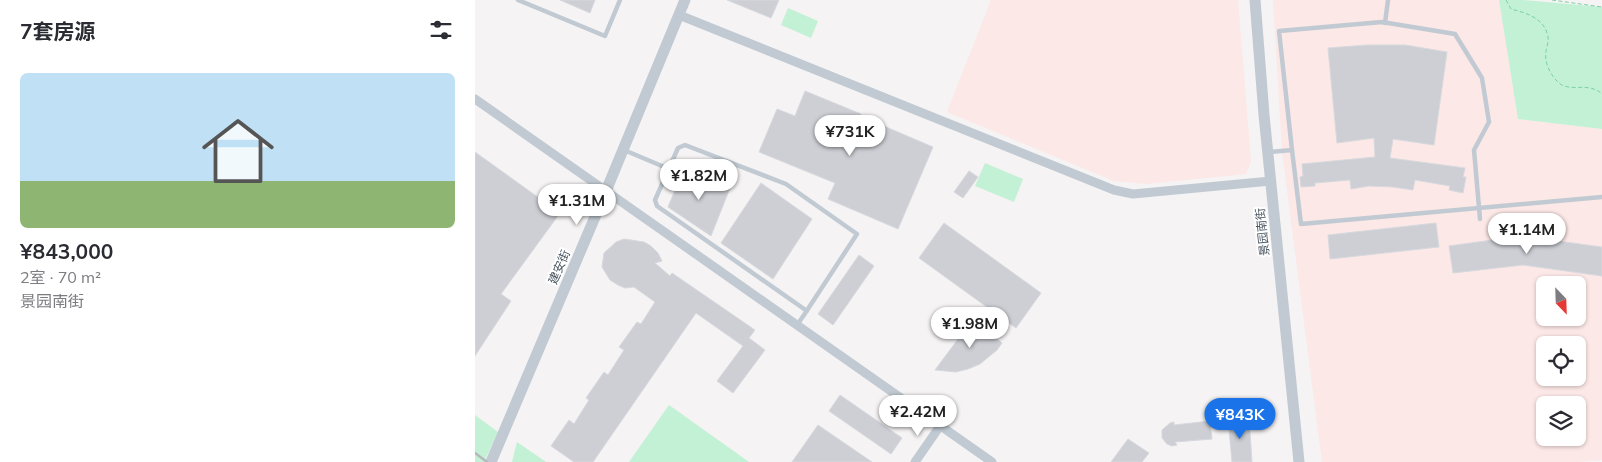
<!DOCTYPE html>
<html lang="zh">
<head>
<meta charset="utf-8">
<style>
	:root { --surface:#fff; --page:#f7f7f7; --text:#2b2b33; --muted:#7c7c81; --accent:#1a73e8 }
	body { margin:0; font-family:Mulish,"Noto Sans SC",sans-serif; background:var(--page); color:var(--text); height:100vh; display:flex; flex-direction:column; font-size:19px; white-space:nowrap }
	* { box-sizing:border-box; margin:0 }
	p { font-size:16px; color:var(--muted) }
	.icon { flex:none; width:28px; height:28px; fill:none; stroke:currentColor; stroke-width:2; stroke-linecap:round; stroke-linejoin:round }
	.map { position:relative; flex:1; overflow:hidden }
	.panel { display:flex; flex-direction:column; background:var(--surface); width:475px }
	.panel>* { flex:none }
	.needle { width:32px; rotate:157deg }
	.buttons { position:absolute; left:1061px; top:276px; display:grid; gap:10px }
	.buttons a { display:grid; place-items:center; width:50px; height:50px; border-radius:8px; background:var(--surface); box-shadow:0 1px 4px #0004; font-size:25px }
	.price { position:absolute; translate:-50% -42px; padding:0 11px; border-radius:18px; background:#fff; color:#222; font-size:16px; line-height:32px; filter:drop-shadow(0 1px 2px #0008) }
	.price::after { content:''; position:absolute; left:50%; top:30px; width:15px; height:11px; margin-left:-8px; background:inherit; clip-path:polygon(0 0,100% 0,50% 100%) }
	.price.on { background:var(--accent); color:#fff }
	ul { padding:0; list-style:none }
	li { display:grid; align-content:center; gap:10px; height:265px; padding:0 20px }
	li span { display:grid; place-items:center; height:155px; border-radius:8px; color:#555 }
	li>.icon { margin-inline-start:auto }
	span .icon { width:90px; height:90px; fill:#fffc; stroke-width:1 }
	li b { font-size:21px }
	h2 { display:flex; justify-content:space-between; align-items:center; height:60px; padding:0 20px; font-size:21px }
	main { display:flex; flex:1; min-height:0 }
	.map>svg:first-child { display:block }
	.medical { fill:#fce8e6; fill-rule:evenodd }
	.green { fill:#c3f1d5 }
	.building { fill:#cdcfd5; stroke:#d7d9de }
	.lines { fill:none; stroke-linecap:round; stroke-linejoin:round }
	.path { stroke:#7ad0a6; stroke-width:1; stroke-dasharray:4 2.5; stroke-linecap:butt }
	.service { stroke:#c1cad2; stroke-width:4.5 }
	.minor { stroke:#c1cad2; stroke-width:9 }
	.tertiary { stroke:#c1cad2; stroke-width:11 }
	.rail { stroke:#b5b8bd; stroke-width:2.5 }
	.labels { text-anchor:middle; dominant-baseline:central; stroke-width:4; stroke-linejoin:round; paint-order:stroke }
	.street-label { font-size:12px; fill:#4a5661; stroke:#fff }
</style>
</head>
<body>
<main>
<section class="panel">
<h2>7套房源<svg class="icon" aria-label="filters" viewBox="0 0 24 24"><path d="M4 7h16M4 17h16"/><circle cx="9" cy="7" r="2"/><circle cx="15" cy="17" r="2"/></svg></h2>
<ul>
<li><span style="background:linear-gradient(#bfe0f5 70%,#8fb573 0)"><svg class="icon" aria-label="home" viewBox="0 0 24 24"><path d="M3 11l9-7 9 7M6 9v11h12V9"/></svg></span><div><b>¥843,000</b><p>2室 · 70 m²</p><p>景园南街</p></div></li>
</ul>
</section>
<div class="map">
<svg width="1127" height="462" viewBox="0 0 1127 462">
	<rect width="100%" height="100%" fill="#f5f3f3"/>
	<!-- medical -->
	<g class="medical">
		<path d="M516,0H763L776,161L771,174L672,184L639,181L472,112Z"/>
		<path d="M798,0H1024L1043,119L1127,129V460L1103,462H847L807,151ZM1070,285H1102V318H1070ZM1070,345H1102V378H1070ZM1070,405H1102V438H1070Z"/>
	</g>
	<!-- green -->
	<g class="green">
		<path d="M1024,0H1049L1127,7V129L1043,119Z"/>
		<path d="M313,8L343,21L336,38L306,25Z"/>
		<path d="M510,163L548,179L539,202L500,186Z"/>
		<path d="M194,405L274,462H154Z"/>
		<path d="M0,415L23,432L9,462H0Z"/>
		<path d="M42,442L71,462H37Z"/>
	</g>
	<!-- building -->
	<g class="building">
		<path d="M85,0H120L115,13Z"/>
		<path d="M252,0H304L296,18Z"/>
		<path d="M892,45H930L972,52L959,145L918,139L915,158L990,168L988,177H991L988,193L974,190L975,186L940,180L938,190L918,187L894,186L876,189L875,180L840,183V186L826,187L825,177L828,176L827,164L900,157L899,138L862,143L853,48Z"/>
		<path d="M330,91L386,114L379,132L390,136L397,121L458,147L423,229L353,199L360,183L284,152L302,109L320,116Z"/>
		<path d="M0,152L85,213L26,294L36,301L0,356Z"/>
		<path d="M208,171L255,188L236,236L193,207Z"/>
		<path d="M494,171L503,177L488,198L479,192Z"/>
		<path d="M286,183L337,219L298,279L246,243Z"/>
		<path d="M469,223L566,293L541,328L444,258Z"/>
		<path d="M961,223L964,247L855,259L853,235Z"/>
		<path d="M1046,236L1127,247V276L1048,265L978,273L974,246Z"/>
		<path d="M149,239L169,242L176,246L183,253L187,261L180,263L195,276L197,273L280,330L274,338L290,350L258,393L242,381L268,346L221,313L118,462H99L76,446L94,420L99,424L114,400L111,398L129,372L133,375L149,350L144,347L162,322L166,324L180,302L159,287L150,288L143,285L135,280L127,267L129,253L141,242Z"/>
		<path d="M384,255L399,266L358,325L343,314Z"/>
		<path d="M498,319L527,343L522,350L505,364L493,369L481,372L460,370Z"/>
		<path d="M365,395L427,438L416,454L354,411Z"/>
		<path d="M774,417L777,462H757L753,419Z"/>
		<path d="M735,421L737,439L700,442L702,445L697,446L692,444L687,438V430L695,423L699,422V425Z"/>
		<path d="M343,425L397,462H317Z"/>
		<path d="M653,439L674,453L667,462H636Z"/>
	</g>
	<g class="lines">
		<!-- path -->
		<g class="path">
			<path d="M1031,0L1036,9C1051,13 1070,18 1073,37C1074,42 1071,48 1071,52C1069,63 1076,76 1084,83C1096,93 1113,81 1127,94"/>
			<path d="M1077,0L1127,7"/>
		</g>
		<!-- service -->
		<g class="service">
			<path d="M43,0L130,36L145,0"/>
			<path d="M910,23L913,0"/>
			<path d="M149,150L194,169"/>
			<path d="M817,150L804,31L907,22L980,34L1007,78L1014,122L999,150L1005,219"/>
			<path d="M795,152L817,150L826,224L1127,197"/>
			<path d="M322,325L329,315L382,234L311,184L210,145L203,148L180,200L182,206L332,311"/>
		</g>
		<!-- minor -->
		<g class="minor">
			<path d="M204,15L639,190L658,194L796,181"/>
			<path d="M0,99L517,462"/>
			<path d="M440,462L465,426"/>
		</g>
		<!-- tertiary -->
		<g class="tertiary">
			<path d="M780,0L789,115L824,462"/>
			<path d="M16,462L131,191L210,0"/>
		</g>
		<!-- rail -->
		<path class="rail" d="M0,453L12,462"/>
	</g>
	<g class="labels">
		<!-- street labels -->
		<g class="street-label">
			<text transform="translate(787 232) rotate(-96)">景园南街</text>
			<text transform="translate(84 267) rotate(-67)">建安街</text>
		</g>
	</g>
</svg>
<div class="buttons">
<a><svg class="needle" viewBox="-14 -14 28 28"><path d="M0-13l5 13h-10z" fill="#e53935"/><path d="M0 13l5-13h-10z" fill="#7c7c81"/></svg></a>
<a><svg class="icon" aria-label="locate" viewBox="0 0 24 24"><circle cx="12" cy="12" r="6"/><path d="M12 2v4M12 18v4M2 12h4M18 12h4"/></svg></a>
<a><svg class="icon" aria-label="layers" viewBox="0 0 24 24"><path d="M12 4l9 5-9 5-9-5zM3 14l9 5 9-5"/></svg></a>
</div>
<b class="price" style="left:375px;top:157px">¥731K</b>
<b class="price" style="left:224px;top:201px">¥1.82M</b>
<b class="price" style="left:102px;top:226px">¥1.31M</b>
<b class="price" style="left:1052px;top:255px">¥1.14M</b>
<b class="price" style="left:495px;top:349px">¥1.98M</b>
<b class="price" style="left:443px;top:437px">¥2.42M</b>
<b class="price on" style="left:765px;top:440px">¥843K</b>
</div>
</main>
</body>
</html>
